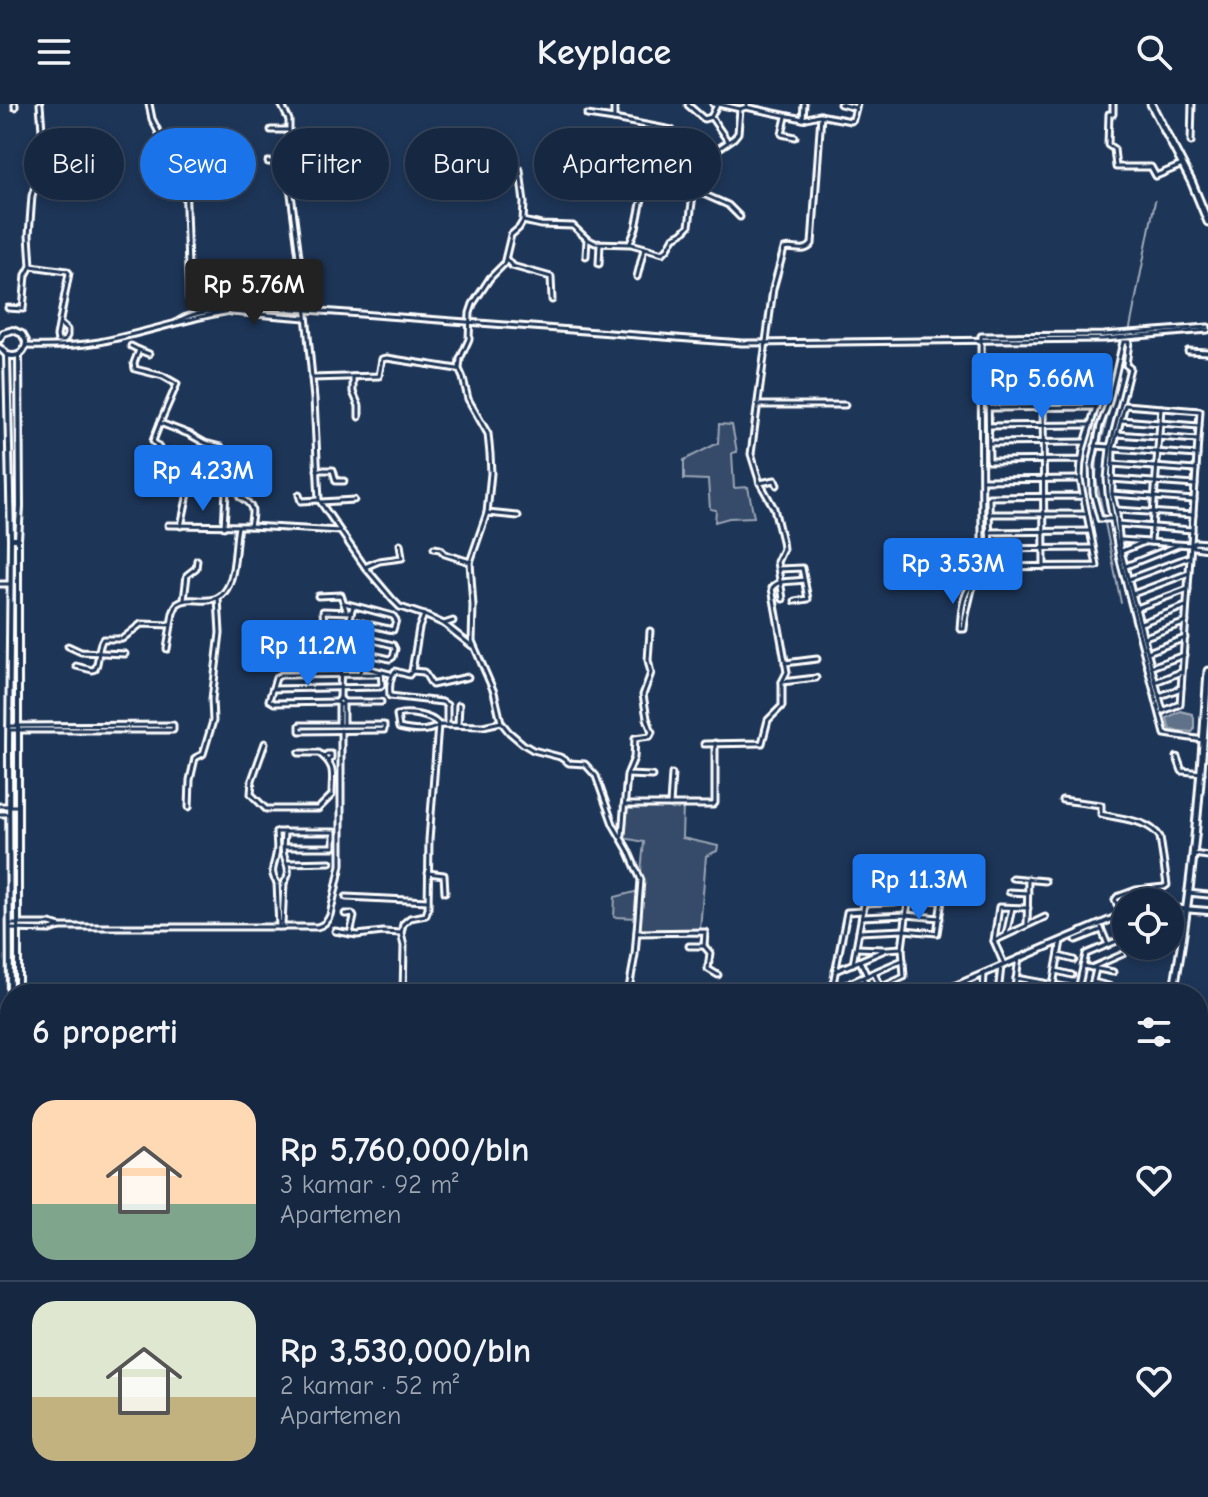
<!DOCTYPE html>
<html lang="id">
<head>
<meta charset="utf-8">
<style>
	:root { --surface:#162841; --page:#23344c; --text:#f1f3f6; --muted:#9ea6b1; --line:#35445a; --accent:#1a73e8 }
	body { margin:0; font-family:"Comic Neue",sans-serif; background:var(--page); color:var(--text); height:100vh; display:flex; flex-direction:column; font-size:30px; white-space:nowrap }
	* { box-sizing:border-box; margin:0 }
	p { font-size:26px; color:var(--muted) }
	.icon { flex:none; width:44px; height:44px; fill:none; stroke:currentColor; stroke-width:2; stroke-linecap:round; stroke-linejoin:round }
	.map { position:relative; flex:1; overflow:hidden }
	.drawer { position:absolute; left:0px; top:880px; width:1208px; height:514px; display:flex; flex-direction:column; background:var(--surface); border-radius:32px 32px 0 0; box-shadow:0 4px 12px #0003,0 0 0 2px var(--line) }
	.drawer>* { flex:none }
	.guide { position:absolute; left:24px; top:24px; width:800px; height:72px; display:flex; gap:16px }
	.controls { position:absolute; left:1112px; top:784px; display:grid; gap:16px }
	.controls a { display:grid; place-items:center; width:72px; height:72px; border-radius:50%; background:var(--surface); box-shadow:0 4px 12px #0003,0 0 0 2px var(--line); font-size:40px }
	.price { position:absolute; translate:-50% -68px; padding:0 18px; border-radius:8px; background:var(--accent); color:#fff; font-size:26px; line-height:52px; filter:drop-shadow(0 2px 4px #0008) }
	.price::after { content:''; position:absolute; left:50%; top:48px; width:24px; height:18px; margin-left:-12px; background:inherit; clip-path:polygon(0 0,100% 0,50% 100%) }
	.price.on { background:#222; color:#fff }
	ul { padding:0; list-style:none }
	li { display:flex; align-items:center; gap:24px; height:200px; padding:0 32px }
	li+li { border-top:2px solid var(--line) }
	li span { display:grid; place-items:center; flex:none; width:224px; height:160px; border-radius:24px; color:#555 }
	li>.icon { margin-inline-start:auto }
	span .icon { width:96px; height:96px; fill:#fffc; stroke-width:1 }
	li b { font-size:34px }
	h2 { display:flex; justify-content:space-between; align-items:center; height:96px; padding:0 32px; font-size:34px }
	.pill { padding:0 28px; border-radius:36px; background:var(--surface); box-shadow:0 4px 12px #0003,0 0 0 2px var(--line); font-size:28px; line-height:72px }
	.pill.on { background:var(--accent); color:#fff }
	header { display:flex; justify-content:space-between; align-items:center; height:104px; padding:0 32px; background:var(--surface); font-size:36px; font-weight:700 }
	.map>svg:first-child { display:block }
	.green { fill:#364b69; stroke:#9aa5b4; stroke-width:2 }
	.water { fill:#617289; stroke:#a0aab8; stroke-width:2 }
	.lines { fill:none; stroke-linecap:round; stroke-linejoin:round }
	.stream { stroke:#a0aab8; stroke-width:2 }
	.minor-casing { stroke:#fff; stroke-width:9 }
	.tertiary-casing { stroke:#fff; stroke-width:10 }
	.secondary-casing { stroke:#fff; stroke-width:11 }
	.minor { stroke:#1d3557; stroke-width:3 }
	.tertiary { stroke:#1d3557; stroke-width:4 }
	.secondary { stroke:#1d3557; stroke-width:5 }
</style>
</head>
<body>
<header><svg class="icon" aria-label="menu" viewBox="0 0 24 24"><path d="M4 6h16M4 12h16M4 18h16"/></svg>Keyplace<svg class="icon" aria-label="search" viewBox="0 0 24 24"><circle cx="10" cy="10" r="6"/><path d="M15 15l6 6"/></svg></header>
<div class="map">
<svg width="1208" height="1393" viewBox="0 0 1208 1393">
	<rect width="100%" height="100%" fill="#1d3557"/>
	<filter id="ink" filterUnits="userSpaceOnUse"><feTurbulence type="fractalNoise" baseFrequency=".0125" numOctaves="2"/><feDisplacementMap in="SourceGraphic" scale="16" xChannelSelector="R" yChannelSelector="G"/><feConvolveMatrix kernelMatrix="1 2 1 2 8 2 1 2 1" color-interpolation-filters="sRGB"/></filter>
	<g filter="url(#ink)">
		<!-- green -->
		<g class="green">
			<path d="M719,320L732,321L737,348L732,349L734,384L748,383L754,413L729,414L715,418L716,406L710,405L708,376L684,375V356L718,339Z"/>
			<path d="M625,702H683L682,734L718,742L717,747L706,752L700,826H638L639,814L614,813L615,793L639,787L644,738L624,734Z"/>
			<path d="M877,1384H1071L1070,1393H973L962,1385H930L910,1391L908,1393H888Z"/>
		</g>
		<!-- water -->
		<g class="water">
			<path d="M1180,607L1192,610L1194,613V626L1192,628L1170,626L1167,614Z"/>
			<path d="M806,1384H877L888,1393H808Z"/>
		</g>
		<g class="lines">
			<!-- stream -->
			<g class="stream">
				<path d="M1129,229L1155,97"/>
				<path d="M1121,499L1096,374L1097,355L1126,239"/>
			</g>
			<!-- minor casing -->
			<g class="minor-casing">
				<g id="minor">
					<path d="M149,0L152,15L164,39L168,59L185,73L189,195L203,208"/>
					<path d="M281,0L289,16V74L305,200L314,295L319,396L365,463L393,496L400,503L424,511L444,520L472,542"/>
					<path d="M614,0V15L672,26L666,63L692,72"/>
					<path d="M713,0L717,1L711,13L727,36"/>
					<path d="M718,0L740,5L746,3L803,15L819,11L851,17L853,15L857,0"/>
					<path d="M840,0L856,4"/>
					<path d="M1113,0V10H1109L1108,41L1114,45L1116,63H1151L1156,72L1182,61"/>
					<path d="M688,1L704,15L711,13"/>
					<path d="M747,1V0"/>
					<path d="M15,3V0"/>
					<path d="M587,11L614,15"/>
					<path d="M786,13L782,30L795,33"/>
					<path d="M803,15L804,0"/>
					<path d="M271,26H289"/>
					<path d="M1191,38L1192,0"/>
					<path d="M268,58L288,59"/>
					<path d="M694,86L728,101L740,113"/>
					<path d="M523,117L541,121L573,122L587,135L595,139L631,140L663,149L668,144L674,133L682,129L689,122L695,75L694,72L708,68L718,45L734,34L738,29L740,5"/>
					<path d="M630,139L636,124L644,85L656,84L661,70L667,65"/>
					<path d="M586,152L587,135"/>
					<path d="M506,155L512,162L551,173L552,196"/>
					<path d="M599,160L600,140"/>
					<path d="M31,162L67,167L69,169L57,232L58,237H64L67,232V226L60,220"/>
					<path d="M637,173L644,145"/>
					<path d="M490,174L473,200L470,209L469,235L460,255L459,265L463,274L468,295L488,330L490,350L491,369L487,409L470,458L473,502L472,537L494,588L501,618L509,628L523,640L533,646L560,653L569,659L585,660L596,672L613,720L628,746L641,776L635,851L628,890"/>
					<path d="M490,174L504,160L511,131L519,124L523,117L524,99L520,66"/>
					<path d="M8,204L23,205L26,171L31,162L29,131L32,92L44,52L40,0"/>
					<path d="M231,208L306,214"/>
					<path d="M177,218C191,209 203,208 219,207"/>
					<path d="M26,242C50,243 75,242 99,238C156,227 211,205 268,203L742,239L1103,235L1208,226"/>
					<path d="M131,242L139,246L134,259L135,265L163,272L177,280L160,319"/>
					<path d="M139,246L149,250"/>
					<path d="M1188,247L1208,248"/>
					<path d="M353,273V288L359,302V313"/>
					<path d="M312,274L379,272L382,255L387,254L457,265"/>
					<path d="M1043,287L1044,463"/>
					<path d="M758,301H845"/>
					<path d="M1125,301L1200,307L1180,600L1163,607L1120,443L1117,410L1112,390L1113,345Z"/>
					<path d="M989,304L1096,303"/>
					<path d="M1121,316L1199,322"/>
					<path d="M989,322L1089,321"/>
					<path d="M1117,330L1197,336"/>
					<path d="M989,339L1085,338"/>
					<path d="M1095,342L1110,343"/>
					<path d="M1113,345L1197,351"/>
					<path d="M1081,356L989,357L988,287L1101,286L1083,346C1081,356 1080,365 1080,375L1097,462L990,463L989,393L1083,392"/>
					<path d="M1112,360L1196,366"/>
					<path d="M153,365L168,368L174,347"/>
					<path d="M317,366H333L336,377H344"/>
					<path d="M168,368L170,381L182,382L189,385L181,422"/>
					<path d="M1111,375L1195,381"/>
					<path d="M983,376L1079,375"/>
					<path d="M760,379L775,376L777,381"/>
					<path d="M149,381L159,344L153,337L160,319L189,330L205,339L221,343L219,363L224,366L223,383L226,387L224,423"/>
					<path d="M1112,390L1194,396"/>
					<path d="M299,391L301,397L319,396"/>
					<path d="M240,393C255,402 253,407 250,422"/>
					<path d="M321,398L354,396"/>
					<path d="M1117,406L1193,411"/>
					<path d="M487,409L518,412"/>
					<path d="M989,410H1086"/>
					<path d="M1113,415H1100L1093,389L1092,361L1100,322L1109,298L1123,238H1129L1126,261L1130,264L1110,343L1107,375L1108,389L1119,452L1165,630L1203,636"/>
					<path d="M1118,420L1192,426"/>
					<path d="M168,421L250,422L340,427"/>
					<path d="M989,428L1089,427"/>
					<path d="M1121,436L1191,441L1194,443L1208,445"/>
					<path d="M1151,438L1161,304"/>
					<path d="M1191,441L1195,438L1208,439"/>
					<path d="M434,444L440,445L445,450L470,458"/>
					<path d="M990,445L1092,444"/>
					<path d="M1122,447L1144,438"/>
					<path d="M1126,462L1178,441"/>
					<path d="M365,463L379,457L402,454L400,440"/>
					<path d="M779,465L802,464L808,495L795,497"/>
					<path d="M1129,475L1189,453"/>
					<path d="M0,480H10"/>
					<path d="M972,480C962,491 961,510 960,525H964C967,494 980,467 982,436L981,232L1104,231L1208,223"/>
					<path d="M1133,490L1189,469"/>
					<path d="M318,492L341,491L346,506"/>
					<path d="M783,495L777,458L783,445L782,437L774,404L760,379L751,350L773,185L784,145C793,142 805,150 812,140L821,11"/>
					<path d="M184,496L187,471L196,464L197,456"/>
					<path d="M344,499L393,512L396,516L393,526L349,516"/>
					<path d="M1137,504L1188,485"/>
					<path d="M1141,519L1186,502"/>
					<path d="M444,520L453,517"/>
					<path d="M348,521H324L323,507L351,508"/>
					<path d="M1145,533L1186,518"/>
					<path d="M68,542L81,548L125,550"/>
					<path d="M315,542L323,535H344"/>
					<path d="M342,544L390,555L393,553L395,545L393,541L346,529"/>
					<path d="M167,545L173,509L177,500C187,493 197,497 209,496C239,494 233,444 238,423"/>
					<path d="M1148,548L1185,534"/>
					<path d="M341,556H292V544L295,542H343"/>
					<path d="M785,559L817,555"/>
					<path d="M76,562L92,566L95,565C100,556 97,543 103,535H122L141,520L171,521"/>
					<path d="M1151,563L1184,551"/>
					<path d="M412,567L419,524L424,511"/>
					<path d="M359,570L362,563L390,570"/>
					<path d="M782,578L816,574"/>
					<path d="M1155,578L1181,568"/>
					<path d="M273,585L380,583L382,581L381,568"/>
					<path d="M1160,592L1181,584"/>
					<path d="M340,594L341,550L353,502"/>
					<path d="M340,594L344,598L341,601L337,598Z"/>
					<path d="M337,598L274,599L269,596L276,574L281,571L381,570"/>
					<path d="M344,598H381"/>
					<path d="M447,620V601L442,598L390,592C389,583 389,574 395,567L409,571L412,567L424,568L432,581L468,573"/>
					<path d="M458,620L459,601"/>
					<path d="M300,621H384V626L300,627Z"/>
					<path d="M339,621V601"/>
					<path d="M343,621V601"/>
					<path d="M9,622L173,621V626H10"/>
					<path d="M438,622C426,629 412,627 399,624L397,611C408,608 430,611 438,620"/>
					<path d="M265,639L252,676L251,690L266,705H318L332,691C332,670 337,663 319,649H299"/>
					<path d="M704,640L762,639L768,616L782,602V578L787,568L772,484C778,475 793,478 804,476"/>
					<path d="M324,653L327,650H331V654L328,657"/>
					<path d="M1177,653L1182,667L1202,669"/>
					<path d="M628,671L652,672"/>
					<path d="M1062,696L1101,701V710C1120,715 1148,715 1160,733L1167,781L1164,783L1136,786L1117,793L1115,796L1122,811"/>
					<path d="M624,701H713L715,699V639"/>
					<path d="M670,701L672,670"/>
					<path d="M0,702H18"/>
					<path d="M189,703L190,676L195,654L203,650L213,617L212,595L220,529L218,494"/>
					<path d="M0,710H9"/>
					<path d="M622,731L627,671L634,654L635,634L650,632L652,628L647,614L643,591L651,569L648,556L650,527"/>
					<path d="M1193,750L1208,752"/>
					<path d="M288,759L330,758"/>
					<path d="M428,769L444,771L445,788"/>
					<path d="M1012,774L1045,777"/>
					<path d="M1009,788L1028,789"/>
					<path d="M1188,789L1208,791"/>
					<path d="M346,793L428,797"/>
					<path d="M864,799L942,796"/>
					<path d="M345,810H352L354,813L350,830"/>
					<path d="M862,813L906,811L940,814"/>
					<path d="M10,820H50L60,823H317C324,821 327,818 330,811L341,761V626"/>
					<path d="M282,821L284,779C292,767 287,763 284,751C282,745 284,735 284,728"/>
					<path d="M1027,821L1028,775"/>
					<path d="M279,823L277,779C269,767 274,763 276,751C278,745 276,735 276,728H334V743H284"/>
					<path d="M1101,824L1108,841"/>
					<path d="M10,825L50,826L60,823"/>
					<path d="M335,827L357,831L383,828L401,829"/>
					<path d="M859,828L904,826L937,829L942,796L940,780"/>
					<path d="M637,829L705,828L704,842H689"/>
					<path d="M1006,831L1012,804"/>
					<path d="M1076,836L1101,826"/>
					<path d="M994,837L1045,813"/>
					<path d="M704,842L710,849L708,865L718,871"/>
					<path d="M856,844L884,845"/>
					<path d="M1059,852L1074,856"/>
					<path d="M860,857L867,872"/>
					<path d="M853,860L864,800V786L869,784L931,782L940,780"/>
					<path d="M1004,860L994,837L999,803L1028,804"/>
					<path d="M1083,862L1113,868"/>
					<path d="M1091,864L1123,850"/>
					<path d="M835,867L887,845L902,844"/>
					<path d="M1056,867L1072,871"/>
					<path d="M874,869L881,884"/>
					<path d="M863,874L870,888"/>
					<path d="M1016,874L1070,884"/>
					<path d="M965,878L968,890"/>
					<path d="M1093,878L1109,882"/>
					<path d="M1053,881L1061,837"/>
					<path d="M833,886L903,856"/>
					<path d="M403,890L404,842L401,829L403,820L410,814L426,811L428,804L429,736L438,621L483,622L501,618"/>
					<path d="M652,890L654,884"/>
					<path d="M831,890L847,808L863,807"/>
					<path d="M866,890L904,873L902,844L911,776L940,780"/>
					<path d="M983,890L984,870"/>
					<path d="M998,890L1001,862"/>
					<path d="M1014,890L1019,854"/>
					<path d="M1027,890L1029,878"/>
					<path d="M1042,890L1043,879"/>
					<path d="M1077,890L1086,850L1126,833"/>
					<path d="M1090,890L1096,865"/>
					<path d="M1198,922L1208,926"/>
					<path d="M1198,939L1202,924"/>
					<path d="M0,940L10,943"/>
					<path d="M1198,940L1208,941"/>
					<path d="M1198,953L1208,955"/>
					<path d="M1198,1019L1206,1020"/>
					<path d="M1198,1048L1208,1049"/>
					<path d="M1198,1085L1204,1082"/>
					<path d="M1198,1212L1204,1206"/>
					<path d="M463,1384L465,1385"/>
					<path d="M356,1393L358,1386H370L372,1384"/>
					<path d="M432,1393L437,1384"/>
					<path d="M636,1393V1384"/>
				</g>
			</g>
			<!-- tertiary casing -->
			<g class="tertiary-casing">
				<g id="tertiary">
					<path d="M0,235L3,229L13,226L22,230L26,237C26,249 18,254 7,251L0,244"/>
					<path d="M7,251L11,435"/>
					<path d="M18,435L20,403L19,251"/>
					<path d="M1170,804L1208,807"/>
					<path d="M936,890L1126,809"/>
					<path d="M10,912L9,643L11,435H18V890"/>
					<path d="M19,1384V1393"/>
					<path d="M10,1393V1384"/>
				</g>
			</g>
			<!-- secondary casing -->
			<g class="secondary-casing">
				<g id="secondary">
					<path d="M1151,0L1192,79L1208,118"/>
					<path d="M1173,890C1193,783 1201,675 1208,567"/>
					<path d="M1198,1201L1208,1209"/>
					<path d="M1075,1393V1384"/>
				</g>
			</g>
			<!-- minor -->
			<use href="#minor" class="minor"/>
			<!-- tertiary -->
			<use href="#tertiary" class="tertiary"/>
			<!-- secondary -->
			<use href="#secondary" class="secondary"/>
		</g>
	</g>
</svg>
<div class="controls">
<a><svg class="icon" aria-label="locate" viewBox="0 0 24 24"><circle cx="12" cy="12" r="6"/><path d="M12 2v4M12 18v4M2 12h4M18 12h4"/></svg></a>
</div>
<b class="price on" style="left:254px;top:223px">Rp 5.76M</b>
<b class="price" style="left:1042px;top:317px">Rp 5.66M</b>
<b class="price" style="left:203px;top:409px">Rp 4.23M</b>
<b class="price" style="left:953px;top:502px">Rp 3.53M</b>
<b class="price" style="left:308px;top:584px">Rp 11.2M</b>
<b class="price" style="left:919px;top:818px">Rp 11.3M</b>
<div class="guide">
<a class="pill">Beli</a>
<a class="pill on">Sewa</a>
<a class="pill">Filter</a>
<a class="pill">Baru</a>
<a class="pill">Apartemen</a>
</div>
<section class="drawer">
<h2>6 properti<svg class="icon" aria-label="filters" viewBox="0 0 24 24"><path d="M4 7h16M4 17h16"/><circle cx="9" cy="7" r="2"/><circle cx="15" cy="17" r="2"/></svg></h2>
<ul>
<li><span style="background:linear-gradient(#ffd9b3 65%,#7fa58c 0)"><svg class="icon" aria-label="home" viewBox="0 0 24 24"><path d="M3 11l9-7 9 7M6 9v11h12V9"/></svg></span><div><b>Rp 5,760,000/bln</b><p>3 kamar · 92 m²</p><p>Apartemen</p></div><svg class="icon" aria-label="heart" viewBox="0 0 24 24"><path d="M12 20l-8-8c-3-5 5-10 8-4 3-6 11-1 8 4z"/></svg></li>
<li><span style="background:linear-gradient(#dfe7d0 60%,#c2b280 0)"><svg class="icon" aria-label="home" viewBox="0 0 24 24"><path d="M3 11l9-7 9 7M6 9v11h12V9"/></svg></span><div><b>Rp 3,530,000/bln</b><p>2 kamar · 52 m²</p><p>Apartemen</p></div><svg class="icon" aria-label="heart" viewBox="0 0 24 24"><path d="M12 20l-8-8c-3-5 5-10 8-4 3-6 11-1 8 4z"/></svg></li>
</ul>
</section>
</div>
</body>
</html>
